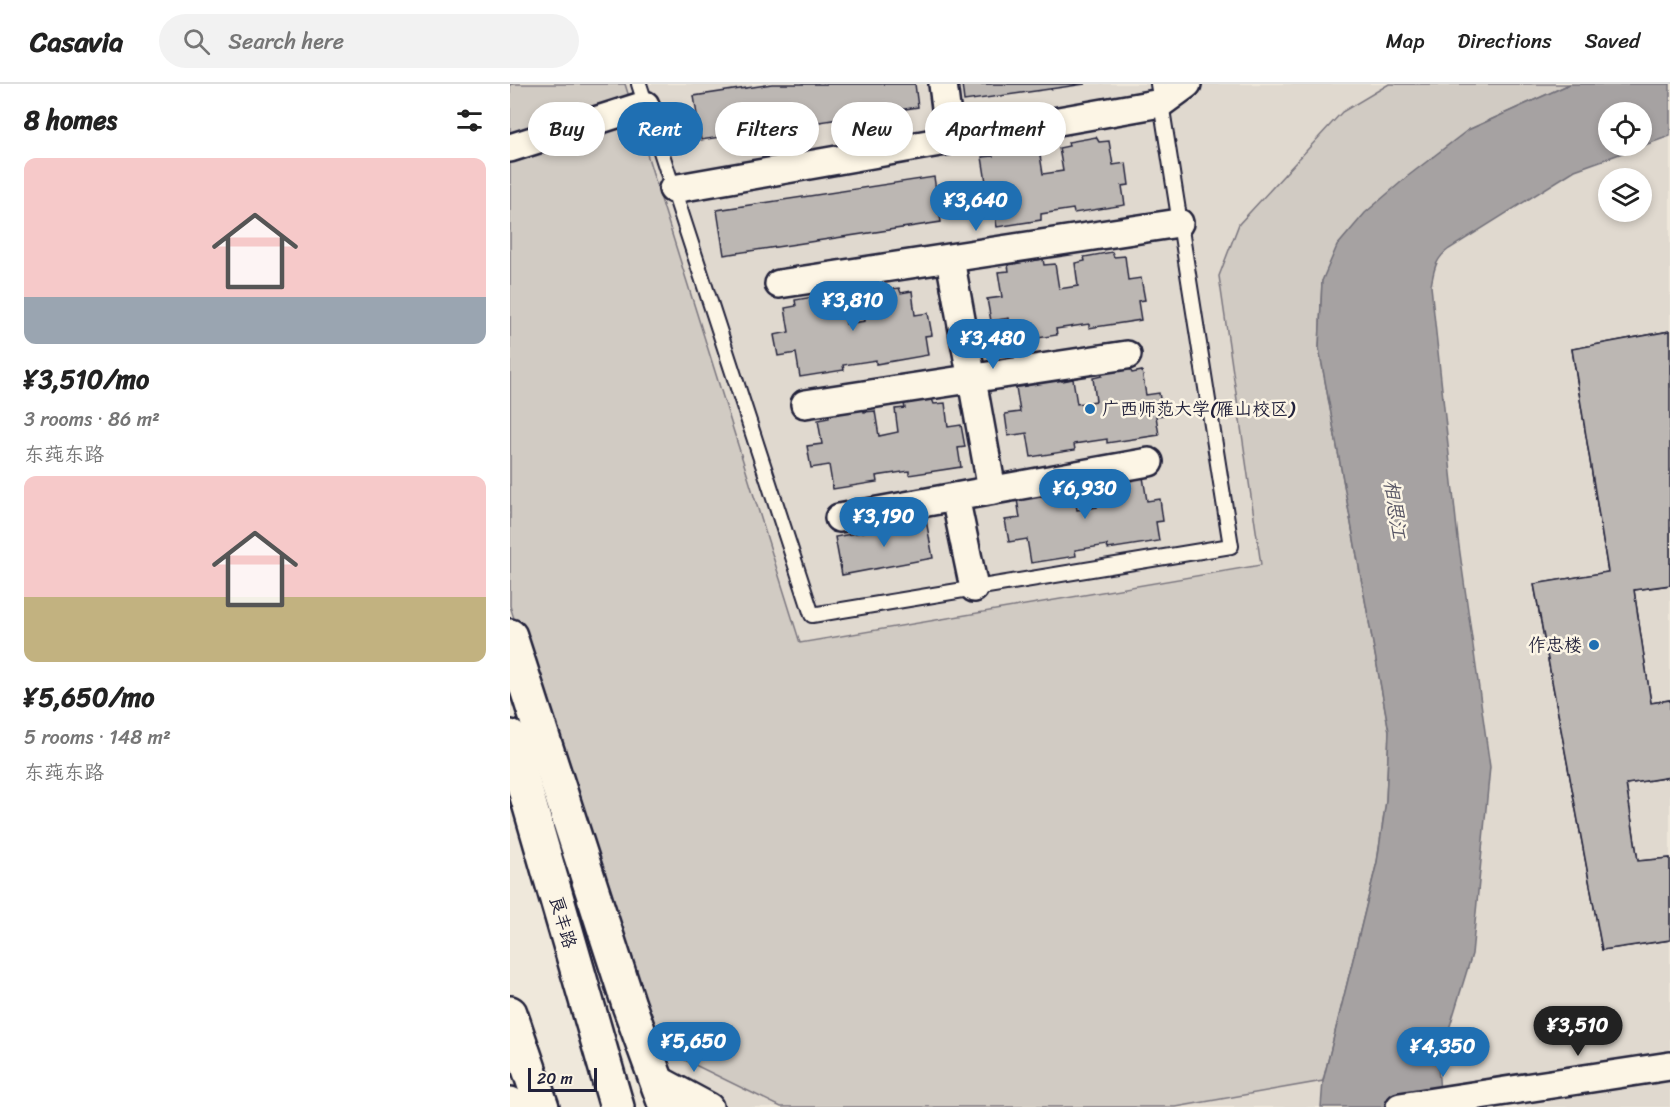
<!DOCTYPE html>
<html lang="en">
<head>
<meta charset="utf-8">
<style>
	:root { --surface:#fff; --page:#f2f2f2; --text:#222; --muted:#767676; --line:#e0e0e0; --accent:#1f6fb2 }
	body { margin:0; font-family:Sriracha,"LXGW WenKai TC",sans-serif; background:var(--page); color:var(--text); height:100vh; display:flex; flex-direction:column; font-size:22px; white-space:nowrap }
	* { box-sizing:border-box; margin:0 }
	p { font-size:20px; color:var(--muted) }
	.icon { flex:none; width:33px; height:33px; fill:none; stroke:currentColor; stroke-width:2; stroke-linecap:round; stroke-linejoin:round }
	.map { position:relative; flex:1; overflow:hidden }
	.panel { display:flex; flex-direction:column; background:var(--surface); width:510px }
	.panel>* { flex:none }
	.top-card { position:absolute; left:18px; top:18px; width:570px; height:54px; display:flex; gap:12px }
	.tools { position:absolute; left:1088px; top:18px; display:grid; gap:12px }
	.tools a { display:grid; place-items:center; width:54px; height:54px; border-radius:50%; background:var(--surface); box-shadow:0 3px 9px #0003; font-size:30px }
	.scale { position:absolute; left:18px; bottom:15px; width:69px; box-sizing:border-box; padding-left:6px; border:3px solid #22223b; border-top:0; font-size:16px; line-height:21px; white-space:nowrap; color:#22223b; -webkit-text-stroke:4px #fcf5e5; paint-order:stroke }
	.price { position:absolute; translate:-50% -51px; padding:0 14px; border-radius:21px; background:var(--accent); color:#fff; font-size:20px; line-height:39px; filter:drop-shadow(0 2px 3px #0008) }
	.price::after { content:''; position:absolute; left:50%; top:36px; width:18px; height:14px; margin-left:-9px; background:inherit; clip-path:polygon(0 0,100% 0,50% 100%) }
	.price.current { background:#222; color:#fff }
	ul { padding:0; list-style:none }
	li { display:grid; align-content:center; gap:12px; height:318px; padding:0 24px }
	li span { display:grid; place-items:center; height:186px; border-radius:12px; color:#555 }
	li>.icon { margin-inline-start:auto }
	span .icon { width:108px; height:108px; fill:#fffc; stroke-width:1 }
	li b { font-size:26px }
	h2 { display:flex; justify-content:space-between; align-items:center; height:72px; padding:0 24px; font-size:26px }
	.tag { padding:0 21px; border-radius:27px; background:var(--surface); box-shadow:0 3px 9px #0003; font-size:21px; line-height:54px }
	.tag.current { background:var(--accent); color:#fff }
	header { display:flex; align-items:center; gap:36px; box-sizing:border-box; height:84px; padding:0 30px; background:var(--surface); border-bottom:2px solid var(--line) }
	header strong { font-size:28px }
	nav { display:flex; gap:33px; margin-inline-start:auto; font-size:21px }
	.search { width:420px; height:54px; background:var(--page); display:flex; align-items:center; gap:15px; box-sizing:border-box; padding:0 21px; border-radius:33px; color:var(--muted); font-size:22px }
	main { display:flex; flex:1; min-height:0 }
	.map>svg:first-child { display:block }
	.built { fill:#e0d9cf; fill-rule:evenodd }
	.grass { fill:#d1cbc3; stroke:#7a767f; stroke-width:1.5 }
	.water { fill:#a6a2a2; stroke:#716f79; stroke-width:1.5; fill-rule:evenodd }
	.building { fill:#bcb7b3; stroke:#22223b; stroke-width:1.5 }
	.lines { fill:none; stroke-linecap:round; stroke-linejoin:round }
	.service-casing { stroke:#22223b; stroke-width:18 }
	.minor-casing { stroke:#22223b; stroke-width:32 }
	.tertiary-casing { stroke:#22223b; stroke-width:38 }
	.trunk-casing { stroke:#22223b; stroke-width:38 }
	.service { stroke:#fcf5e5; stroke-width:14 }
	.minor { stroke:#fcf5e5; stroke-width:27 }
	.tertiary { stroke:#fcf5e5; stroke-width:33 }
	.trunk { stroke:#fcf5e5; stroke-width:33 }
	.poi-dot { fill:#1f6fb2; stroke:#fcf5e5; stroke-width:2 }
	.labels { text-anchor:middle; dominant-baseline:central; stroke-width:5; stroke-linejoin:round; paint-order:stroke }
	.poi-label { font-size:18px; fill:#22223b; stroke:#fcf5e5; text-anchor:start }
	.street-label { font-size:18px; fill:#22223b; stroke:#fcf5e5 }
	.water-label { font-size:20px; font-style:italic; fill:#575564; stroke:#fcf5e5 }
</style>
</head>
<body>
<header>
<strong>Casavia</strong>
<div class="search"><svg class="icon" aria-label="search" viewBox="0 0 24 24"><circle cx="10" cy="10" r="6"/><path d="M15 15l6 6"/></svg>Search here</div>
<nav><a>Map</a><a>Directions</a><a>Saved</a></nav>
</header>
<main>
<section class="panel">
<h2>8 homes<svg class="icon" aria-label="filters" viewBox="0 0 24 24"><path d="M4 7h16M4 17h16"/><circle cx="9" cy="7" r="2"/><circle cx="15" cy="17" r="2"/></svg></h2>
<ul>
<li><span style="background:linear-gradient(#f6c9c9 75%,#9aa5b1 0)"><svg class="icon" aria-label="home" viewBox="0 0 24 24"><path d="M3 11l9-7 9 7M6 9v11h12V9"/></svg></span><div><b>¥3,510/mo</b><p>3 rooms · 86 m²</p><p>东莼东路</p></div></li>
<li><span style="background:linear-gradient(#f6c9c9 65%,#c2b280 0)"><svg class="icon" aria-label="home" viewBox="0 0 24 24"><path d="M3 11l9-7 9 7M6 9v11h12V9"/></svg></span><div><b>¥5,650/mo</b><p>5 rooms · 148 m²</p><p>东莼东路</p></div></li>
</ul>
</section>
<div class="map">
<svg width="1160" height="1023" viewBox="0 0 1160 1023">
	<rect width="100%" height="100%" fill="#efe8db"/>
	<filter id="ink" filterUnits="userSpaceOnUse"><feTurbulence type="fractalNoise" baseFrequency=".0167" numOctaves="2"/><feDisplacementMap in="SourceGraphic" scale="12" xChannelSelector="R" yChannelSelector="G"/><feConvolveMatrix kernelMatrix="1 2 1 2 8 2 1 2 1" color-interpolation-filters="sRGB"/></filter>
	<g filter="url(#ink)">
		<!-- built -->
		<path class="built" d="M0,0H1160V1023H158L0,522ZM1098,28H1131V62H1098ZM1098,94H1131V128H1098Z"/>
		<!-- grass -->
		<path class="grass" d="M0,0H115L290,559L751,481L709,192L729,140L832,28L879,0H1060L958,46L812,197L809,264L879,647L876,717L867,778L813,997L666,1023H271L136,957L0,522Z"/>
		<!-- water -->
		<path class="water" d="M1060,0H1160V52L1065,86L939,165C925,175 924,186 921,202L948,455L980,683L962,870L928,981L931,1023H811L813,997L867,778L876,717L879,647L809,264L812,197L827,162L855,129L898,92L958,46ZM1098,28H1131V62H1098Z"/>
		<!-- building -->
		<g class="building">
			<path d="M262,0H405L408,23L191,56L184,12Z"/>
			<path d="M452,0H575L454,17Z"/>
			<path d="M586,53L589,58L599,57L603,81L616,79L619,101L612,102L615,121L564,129L563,125L531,130V136L487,143L483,119L465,122L462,100L476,98L472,73L483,72L482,66L518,60L519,66L529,65L533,90L553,87L549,64L559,62L558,58Z"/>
			<path d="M424,93L431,138L214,171L207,126Z"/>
			<path d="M602,168L604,173L615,172L618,196L631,194L635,216L628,217L631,236L579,244V240L546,245L547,251L503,258L499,234L481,237L477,215L492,213L488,188L499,187L498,181L533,175L534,181L545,180L549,205L568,202L565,179L575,177L574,173Z"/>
			<path d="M389,204L391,209L402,207L405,231L418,229L422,251L415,252L418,271L366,280V276L333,281L334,286L290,293L286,269L268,272L264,251L279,248L275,224L286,222L285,216L320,210L321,217L332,215L336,240L355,237L352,214L362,212L361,208Z"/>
			<path d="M1160,247V303L1121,309L1143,447L1160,444V501L1124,506L1141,619L1160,616V693L1116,700L1128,777L1160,774V856L1092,866L1024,500L1098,488L1062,265Z"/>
			<path d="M1160,247V501L1124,506L1141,619L1160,616V693L1116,700L1128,777L1160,774V856L1092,866L1024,500L1098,488L1062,265Z"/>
			<path d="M619,284L622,289L632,287L636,311L649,309L653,331L646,332L649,351L597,359V355L564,360L565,366L521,373L517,349L498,352L495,330L510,328L506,303L517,302L516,296L551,290L552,297L563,295L567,320L586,317L583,294L592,292V288Z"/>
			<path d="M422,315L424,320L435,319L438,343L451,341L455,363L448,364L451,383L399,391V387L366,392L367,398L323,405L319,381L301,384L297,362L312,360L308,336L319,334L318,327L353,322L354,328L365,327L369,352L388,348L385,325L395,324L394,320Z"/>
			<path d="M633,393L637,417L650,415L653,437L646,438L649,457L598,465L597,461L565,466L566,472L521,479L517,455L499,458L495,436L510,434L506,409L563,400L567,426L587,423L583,400Z"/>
			<path d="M416,436L423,474L332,491L325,453Z"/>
		</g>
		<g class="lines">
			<!-- service casing -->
			<g class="service-casing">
				<path id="service" d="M129,0L302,531L721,462L648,0"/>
			</g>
			<!-- minor casing -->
			<g class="minor-casing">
				<g id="minor">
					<path d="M433,0L440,56"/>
					<path d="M0,64L135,21"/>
					<path d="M163,105L651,19L677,0"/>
					<path d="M440,175L482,406"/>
					<path d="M269,200L669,139"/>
					<path d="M295,320L617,271"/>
					<path d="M329,434L445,413"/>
					<path d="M464,504L445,413L639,378"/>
					<path d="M147,995L199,1023"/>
					<path d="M890,1023L1160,982"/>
				</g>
			</g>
			<!-- tertiary casing -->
			<g class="tertiary-casing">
				<g id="tertiary">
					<path d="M0,552L119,921L156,1023"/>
					<path d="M0,1020L1,1023"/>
				</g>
			</g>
			<!-- trunk casing -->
			<g class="trunk-casing">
				<g id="trunk">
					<path d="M0,653L107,1023"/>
					<path d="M0,929L32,1023"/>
				</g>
			</g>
			<!-- service -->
			<use href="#service" class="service"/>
			<!-- minor -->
			<use href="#minor" class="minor"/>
			<!-- tertiary -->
			<use href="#tertiary" class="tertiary"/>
			<!-- trunk -->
			<use href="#trunk" class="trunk"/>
		</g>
	</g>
	<!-- markers -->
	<g class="poi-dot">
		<circle cx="580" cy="325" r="6"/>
		<circle cx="1084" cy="561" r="6"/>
	</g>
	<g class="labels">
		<!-- poi labels -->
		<g class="poi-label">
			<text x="592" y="325">广西师范大学(雁山校区)</text>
			<text x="1072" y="561" text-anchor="end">作忠楼</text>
		</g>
		<!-- street labels -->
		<g class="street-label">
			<text transform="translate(53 838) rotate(74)">良丰路</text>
		</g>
		<!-- water labels -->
		<g class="water-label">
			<text transform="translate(885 425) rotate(82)">相思江</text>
		</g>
	</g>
</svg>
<div class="tools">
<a><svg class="icon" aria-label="locate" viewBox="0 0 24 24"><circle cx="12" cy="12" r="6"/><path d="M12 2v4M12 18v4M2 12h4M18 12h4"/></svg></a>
<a><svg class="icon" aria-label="layers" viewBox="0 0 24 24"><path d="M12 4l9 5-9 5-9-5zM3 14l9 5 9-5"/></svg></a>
</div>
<div class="scale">20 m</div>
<b class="price" style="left:466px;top:148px">¥3,640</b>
<b class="price" style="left:343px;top:248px">¥3,810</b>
<b class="price" style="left:483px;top:286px">¥3,480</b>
<b class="price" style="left:575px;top:436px">¥6,930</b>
<b class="price" style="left:374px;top:464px">¥3,190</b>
<b class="price current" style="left:1068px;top:973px">¥3,510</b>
<b class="price" style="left:184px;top:989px">¥5,650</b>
<b class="price" style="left:933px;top:994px">¥4,350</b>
<div class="top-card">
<a class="tag">Buy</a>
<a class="tag current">Rent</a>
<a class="tag">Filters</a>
<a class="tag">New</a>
<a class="tag">Apartment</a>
</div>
</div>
</main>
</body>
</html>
